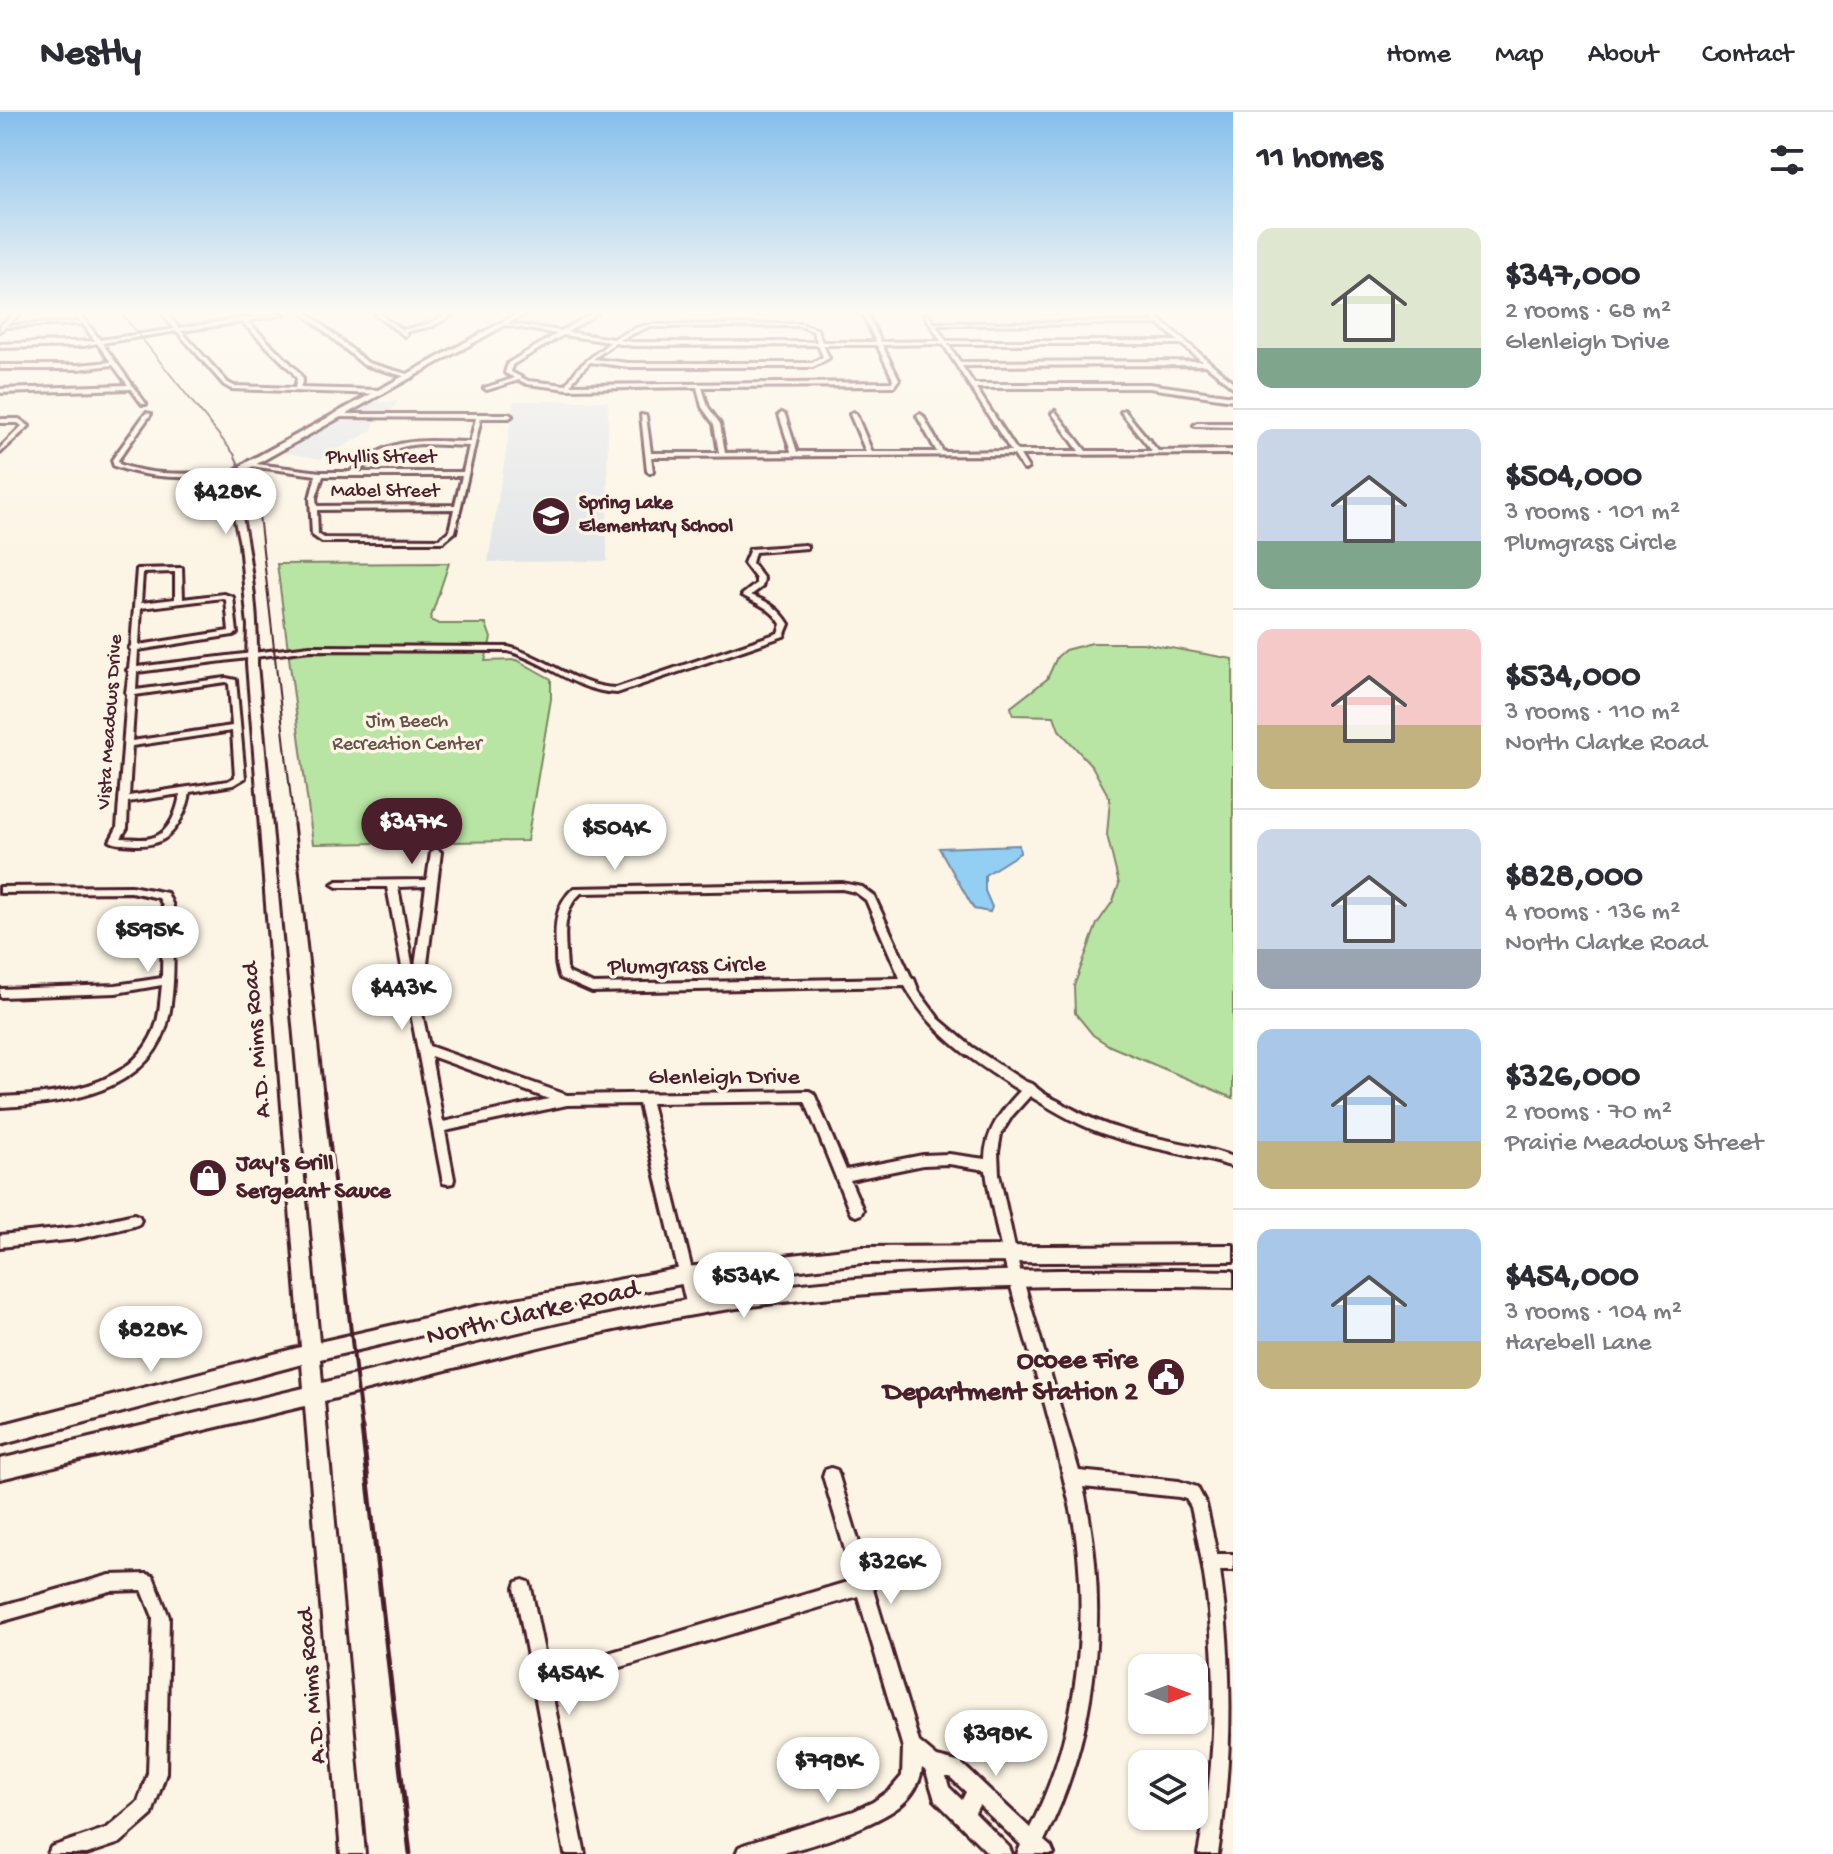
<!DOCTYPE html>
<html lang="en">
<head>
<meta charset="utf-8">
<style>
	:root { --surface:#fff; --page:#f7f7f7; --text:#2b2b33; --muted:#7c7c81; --line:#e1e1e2; --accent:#4a1f2b }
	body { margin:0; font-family:"Gochi Hand",sans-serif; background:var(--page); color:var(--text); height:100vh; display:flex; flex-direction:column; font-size:30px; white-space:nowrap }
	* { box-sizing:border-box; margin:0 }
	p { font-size:26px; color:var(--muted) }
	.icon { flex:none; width:44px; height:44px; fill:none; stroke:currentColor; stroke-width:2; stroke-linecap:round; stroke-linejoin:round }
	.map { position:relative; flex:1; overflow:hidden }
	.details { display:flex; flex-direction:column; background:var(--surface); width:600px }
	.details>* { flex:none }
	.needle { width:52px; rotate:90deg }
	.fabs { position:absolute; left:1128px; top:1542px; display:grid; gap:16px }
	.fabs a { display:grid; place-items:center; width:80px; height:80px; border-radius:16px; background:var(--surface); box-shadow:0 2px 6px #0004; font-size:40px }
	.price { position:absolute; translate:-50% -68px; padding:0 18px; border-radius:28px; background:#fff; color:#222; font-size:26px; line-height:52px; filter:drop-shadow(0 2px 4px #0008) }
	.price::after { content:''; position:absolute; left:50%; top:48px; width:24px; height:18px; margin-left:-12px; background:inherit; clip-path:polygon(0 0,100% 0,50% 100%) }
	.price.on { background:var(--accent); color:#fff }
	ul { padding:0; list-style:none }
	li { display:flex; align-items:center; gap:24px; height:200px; padding:0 24px }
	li+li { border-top:2px solid var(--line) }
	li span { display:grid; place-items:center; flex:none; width:224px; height:160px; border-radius:16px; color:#555 }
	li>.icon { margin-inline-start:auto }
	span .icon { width:96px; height:96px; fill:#fffc; stroke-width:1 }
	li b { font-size:34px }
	h2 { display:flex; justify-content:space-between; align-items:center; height:96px; padding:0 24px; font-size:34px }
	header { display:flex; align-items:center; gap:48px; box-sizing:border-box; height:112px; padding:0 40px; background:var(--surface); border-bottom:2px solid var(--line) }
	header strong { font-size:38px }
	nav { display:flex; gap:44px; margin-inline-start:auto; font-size:28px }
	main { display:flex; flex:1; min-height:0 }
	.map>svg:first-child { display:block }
	.built { fill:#e2e5e8 }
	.green { fill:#b8e5a3; stroke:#818267; stroke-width:2 }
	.water { fill:#92cff3; stroke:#7589a3; stroke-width:2 }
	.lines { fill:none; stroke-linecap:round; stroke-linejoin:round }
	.minor-casing { stroke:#4a1f2b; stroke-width:6 }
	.tertiary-casing { stroke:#4a1f2b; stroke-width:6 }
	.minor { fill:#fcf5e5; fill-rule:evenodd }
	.tertiary { fill:#fcf5e5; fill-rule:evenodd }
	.rail-far3 { stroke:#4a1f2b; stroke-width:2 }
	.rail-far2 { stroke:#4a1f2b; stroke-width:3 }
	.rail-far1 { stroke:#4a1f2b; stroke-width:4 }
	.rail { stroke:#4a1f2b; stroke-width:5 }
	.labels { text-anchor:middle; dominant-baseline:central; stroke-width:7; stroke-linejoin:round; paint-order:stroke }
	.far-street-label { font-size:20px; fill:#4a1f2b; stroke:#fcf5e5 }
	.far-poi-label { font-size:20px; font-weight:bold; fill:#4a1f2b; stroke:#fcf5e5; text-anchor:start }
	.far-park-label { font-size:20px; fill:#665049; stroke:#fcf5e5 }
	.street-label { font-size:24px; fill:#4a1f2b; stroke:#fcf5e5 }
	.poi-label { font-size:24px; font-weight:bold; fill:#4a1f2b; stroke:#fcf5e5; text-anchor:start }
	.near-street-label { font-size:28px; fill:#4a1f2b; stroke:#fcf5e5 }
	.near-poi-label { font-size:28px; font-weight:bold; fill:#4a1f2b; stroke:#fcf5e5; text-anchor:end }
</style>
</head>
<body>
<header>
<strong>Nestly</strong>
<nav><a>Home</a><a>Map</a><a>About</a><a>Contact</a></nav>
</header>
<main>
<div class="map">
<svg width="1233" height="1742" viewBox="0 0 1233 1742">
	<rect width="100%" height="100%" fill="#fcf5e5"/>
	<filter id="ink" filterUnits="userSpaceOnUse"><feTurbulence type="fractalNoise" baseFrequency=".0125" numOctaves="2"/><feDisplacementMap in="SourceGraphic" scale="16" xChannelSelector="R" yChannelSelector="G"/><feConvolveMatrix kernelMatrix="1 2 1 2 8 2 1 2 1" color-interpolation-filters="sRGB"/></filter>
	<g filter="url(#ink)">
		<!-- built -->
		<g class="built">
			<path d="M399,289L387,302L376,307L372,318L322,347L281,340L371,290Z"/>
			<path d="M514,289H608L607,449L488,450Z"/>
		</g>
		<!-- green -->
		<g class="green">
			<path d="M449,451L430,508L439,512H486L491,526L485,549L517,548L551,567V587L527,729L313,732L277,452Z"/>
			<path d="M1092,531H1143L1233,547V986L1110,934L1093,923L1075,901L1074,874L1097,812L1113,789L1119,772L1107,723L1110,687L1092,654L1059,618L1054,604L1013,603L1011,595L1047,567L1057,545L1065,538Z"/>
		</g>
		<!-- water -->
		<path class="water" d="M1019,733L1020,741L985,763V779L992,795L990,800L974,797L939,736Z"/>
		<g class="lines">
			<!-- minor casing -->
			<g class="minor-casing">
				<g id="minor">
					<path d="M76,202H80L100,228L175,217L162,202H167L179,216L273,202H285L247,209L296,257L303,267L300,276L382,278L385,280L382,282L231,277L224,273L177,219L102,231L146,292H142L131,277L0,281V277L128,273L113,253L78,257H0V253H78L111,250L97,231L84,234L0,236V232L95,229L83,212L4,215L2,214L81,210ZM242,210L292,259L297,267L295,276L234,274L228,271L181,219Z"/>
					<path d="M304,202H309L368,251L414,264L411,266L364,253Z"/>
					<path d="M374,202H379L402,218L429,212L447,202H453L433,214L405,220L407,223L405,224Z"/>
					<path d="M591,202H596L567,220L613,227L636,216L648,213L801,212L817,217L822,230H876L863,202H867L881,230L941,229L924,202H928L934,211L1156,210L1148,202H1153L1233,270V275L1206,253L962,254L974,272H1149L1233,284V288L1149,276H976L1017,339H1079L1052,301L1055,299L1086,339H1152L1121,300L1124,298L1158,339L1233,338V342L1020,343L1028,356L1025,358L1023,357L1014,343L651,345L653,359L650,361L647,359L641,303L646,304L651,341H719L714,312L702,295L697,275L568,277L527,272L519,268L487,278L484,276L515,266L505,261L508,251L557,222L505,213L503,211L561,219ZM1159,212L1178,229H946L936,213ZM800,214L813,219L817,230H633L619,228L648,215ZM563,223L610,230L578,256L566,273L528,269L511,260L512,253ZM615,231L633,234L818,233L823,245L812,251H629L593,247ZM943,232L1011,339L943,340L923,304L920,302L917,304L937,340H872L856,302L853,300L850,302L866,340H797L785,303L782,301L779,303L791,340L725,341L720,312L708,295L702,275L894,274L899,267L882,233ZM948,232H1181L1202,249L960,250ZM823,233H877L893,267L892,270L571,273L574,267L590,250L629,255H813L829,246Z"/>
					<path d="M146,301L151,302L118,348L119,352C156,366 196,361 235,360L238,362L235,364C194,365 153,369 114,354L112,348Z"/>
					<path d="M337,302H509L512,304L509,306H481L455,420L443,430H322L312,423L310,386L316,363L250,354L247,352L248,351L320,360H350C392,323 418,329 470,330L476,306L335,305ZM421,332L469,334L463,360H358C377,343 395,334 421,332ZM323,364H462L455,393L317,394L316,386ZM454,397L449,419L439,427L324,426L318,422L317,398Z"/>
					<path d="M0,307H19L29,314L0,341V336L22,314L18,311H0Z"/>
					<path d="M1197,311H1233V315L1195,314L1194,313Z"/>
					<path d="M805,433L807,434V436L755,440L752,451L764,467L762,475L751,483C768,490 779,496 789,512L784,524L617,581C574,579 548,550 508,539L310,538L137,560L136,578L226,566L236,568L245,666L233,673L190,680C189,689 186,697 182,705C171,726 159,734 135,733C126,732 117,733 110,729L117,716L127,583L126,581L129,560L127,558L129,556L131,538L129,536L131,534L137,457L182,456L183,487L224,482L233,485L237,521L233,523L138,538L137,555L310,534L508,535C547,545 576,575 616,576L778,521L781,512C772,496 757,492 742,483L756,472V467L744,451L750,437ZM175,460V487L141,491L143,461ZM223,486L226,488L229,519L139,533L141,496ZM226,570L229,571L232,614L132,629L135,583ZM232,619L235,665L228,669L129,684L132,634ZM180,682C178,697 170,720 154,725C144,729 132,726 121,726L127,716L128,690Z"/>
					<path d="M436,737L441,740L423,884L419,887L429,934L567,983L809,979L813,981L815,984L846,1058L923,1043L949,1042L985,1047C986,1018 1001,999 1020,979C974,950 932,923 905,874L592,880L560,866C556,857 556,850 556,841C555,816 554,793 574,776L842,771L862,775L874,784L912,867H914L919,880L939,907L972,935L1024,969L1034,973C1041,982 1055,987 1065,993C1082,1002 1099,1011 1117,1016C1155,1028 1195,1031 1233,1045V1055C1194,1042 1152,1038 1113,1025C1083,1016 1056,1000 1030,984L1012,1004L1001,1022L998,1040L999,1062L1019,1154L1079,1359L1179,1369L1197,1375L1206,1392L1217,1442H1233V1458H1220C1233,1553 1233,1648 1218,1742H1198C1222,1622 1218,1513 1191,1395L1186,1387L1179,1385L1083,1375C1110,1494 1099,1619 1044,1729L1051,1735L1054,1742H1017L1021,1733L979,1693L975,1701L1009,1735L1012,1742H989L935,1688L926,1659L922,1656C920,1671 913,1683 901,1693C876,1713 813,1735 780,1741C766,1742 750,1742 736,1742L739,1735L746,1732L854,1699L873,1690L890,1678L902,1664L903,1636L858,1484L551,1576L585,1742H565L515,1476L517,1470L523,1468L529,1470L531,1476L548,1559L854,1468L823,1364L825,1358L831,1356L837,1358L919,1630L937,1645L961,1651L1030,1716C1074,1629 1088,1529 1077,1433C1075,1411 1069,1389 1064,1368C1057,1336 1048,1302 1038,1269C1023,1219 1008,1168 997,1117C993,1097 988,1078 986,1058L949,1052L923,1053L850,1068L863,1098L861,1102L856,1104L851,1102L849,1098L805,989L651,991L701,1195L699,1200L694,1201L689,1200L687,1195L639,992L567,993L445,1019L454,1067L453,1071L448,1072L443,1071L387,775H337L332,772L337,769L427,768L431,740ZM426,774L414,862L398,775ZM842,777L855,780L866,788L900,866L593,872L569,861L567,857C566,831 559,800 581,781ZM431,944L549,987L443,1010ZM946,1665H950L966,1680L962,1688L949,1675Z"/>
					<path d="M131,774L167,781L173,794C173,830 176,868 169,904C154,981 64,992 0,995V985C55,983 132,977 155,916C160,903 160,888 162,873L116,881L0,885V877L116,873L162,866L163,794L159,786L131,780L0,781V775Z"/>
					<path d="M134,1102L139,1104L141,1108L139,1112L134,1114L77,1127L0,1135V1123L77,1115Z"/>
					<path d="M147,1462L153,1464L169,1505L166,1661L154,1696L152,1703L120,1731L87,1742H48L51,1735L107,1716L138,1690L148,1661L153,1505L142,1478L110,1479L0,1510V1494L110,1463Z"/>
				</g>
			</g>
			<!-- tertiary casing -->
			<g class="tertiary-casing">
				<g id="tertiary">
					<path d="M13,202H20L0,219V214Z"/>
					<path d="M517,202H525L253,354L238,363L235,371C248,431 258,490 257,552L319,1230L478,1194L687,1155L862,1135L1233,1133V1149L862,1151L687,1171L478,1210L320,1247L322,1271C460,1238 597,1200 737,1180C901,1157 1067,1156 1233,1159V1175C1068,1172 902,1173 737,1196C598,1216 461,1255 324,1289L365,1742H341L305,1294L0,1367V1347L304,1276L302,1252L0,1333V1313L301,1235L247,552L248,514L240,432L227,371L232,360L247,350Z"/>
				</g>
			</g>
			<!-- minor -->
			<use href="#minor" class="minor"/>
			<!-- tertiary -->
			<use href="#tertiary" class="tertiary"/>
			<!-- rail-far3 -->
			<path class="rail-far3" d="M122,202L234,342L258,394L294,714"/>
			<!-- rail-far2 -->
			<path class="rail-far2" d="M294,712L324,981"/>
			<!-- rail-far1 -->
			<path class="rail-far1" d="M324,979L362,1318"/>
			<!-- rail -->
			<path class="rail" d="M362,1316L410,1742"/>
		</g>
	</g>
	<!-- sky -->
	<linearGradient id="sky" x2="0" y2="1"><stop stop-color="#85bfec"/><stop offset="0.45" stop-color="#fefaf3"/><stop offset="1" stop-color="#fefaf3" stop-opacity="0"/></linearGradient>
	<rect width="1233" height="446" fill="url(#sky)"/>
	<!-- icons -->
	<defs>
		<g id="school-disc" transform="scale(2)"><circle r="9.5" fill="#4a1f2b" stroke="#fcf5e5"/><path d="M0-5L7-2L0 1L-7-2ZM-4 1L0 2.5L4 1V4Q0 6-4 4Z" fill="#fff"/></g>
		<g id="shop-disc" transform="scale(2)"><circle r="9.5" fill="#4a1f2b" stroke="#fcf5e5"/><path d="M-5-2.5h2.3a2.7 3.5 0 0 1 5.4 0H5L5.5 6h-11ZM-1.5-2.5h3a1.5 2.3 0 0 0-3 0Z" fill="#fff"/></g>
		<g id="civic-disc" transform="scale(2)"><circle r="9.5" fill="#4a1f2b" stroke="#fcf5e5"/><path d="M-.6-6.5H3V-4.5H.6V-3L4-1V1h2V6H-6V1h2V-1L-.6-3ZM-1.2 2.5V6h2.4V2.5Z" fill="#fff"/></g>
	</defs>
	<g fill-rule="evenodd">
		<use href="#school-disc" x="551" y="404"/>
		<use href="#shop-disc" x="208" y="1066"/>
		<use href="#civic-disc" x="1166" y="1265"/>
	</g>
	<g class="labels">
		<!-- far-street labels -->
		<g class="far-street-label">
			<text x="381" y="346">Phyllis Street</text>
			<text x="385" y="380">Mabel Street</text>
			<text transform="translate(111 610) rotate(-86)">Vista Meadows Drive</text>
		</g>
		<!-- far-poi labels -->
		<g class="far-poi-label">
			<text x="579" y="392">Spring Lake<tspan x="579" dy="23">Elementary School</tspan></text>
		</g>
		<!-- far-park labels -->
		<g class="far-park-label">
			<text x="407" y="610">Jim Beech<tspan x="407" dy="23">Recreation Center</tspan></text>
		</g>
		<!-- street labels -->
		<g class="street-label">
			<text transform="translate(687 855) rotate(-1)">Plumgrass Circle</text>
			<text transform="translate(258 928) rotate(-95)">A.D. Mims Road</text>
			<text x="724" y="966">Glenleigh Drive</text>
			<text transform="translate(313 1574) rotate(-95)">A.D. Mims Road</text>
		</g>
		<!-- poi labels -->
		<g class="poi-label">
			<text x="236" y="1052">Jay's Grill<tspan x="236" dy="28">Sergeant Sauce</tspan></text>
		</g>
		<!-- near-street labels -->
		<g class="near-street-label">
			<text transform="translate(533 1202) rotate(-13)">North Clarke Road</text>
		</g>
		<!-- near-poi labels -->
		<g class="near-poi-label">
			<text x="1138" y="1249">Ocoee Fire<tspan x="1138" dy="32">Department Station 2</tspan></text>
		</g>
	</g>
</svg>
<div class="fabs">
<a><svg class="needle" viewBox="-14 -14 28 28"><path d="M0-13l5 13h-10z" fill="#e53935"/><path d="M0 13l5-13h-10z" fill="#7c7c81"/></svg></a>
<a><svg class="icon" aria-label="layers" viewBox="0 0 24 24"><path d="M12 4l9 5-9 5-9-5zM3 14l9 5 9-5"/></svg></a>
</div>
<b class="price" style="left:226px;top:424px">$428K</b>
<b class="price on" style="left:412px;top:754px">$347K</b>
<b class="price" style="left:615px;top:760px">$504K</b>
<b class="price" style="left:148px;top:862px">$595K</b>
<b class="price" style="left:402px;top:920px">$443K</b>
<b class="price" style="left:744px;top:1208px">$534K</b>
<b class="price" style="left:151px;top:1262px">$828K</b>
<b class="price" style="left:891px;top:1494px">$326K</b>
<b class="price" style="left:569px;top:1605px">$454K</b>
<b class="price" style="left:996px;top:1666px">$398K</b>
<b class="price" style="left:828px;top:1693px">$798K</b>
</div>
<section class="details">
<h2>11 homes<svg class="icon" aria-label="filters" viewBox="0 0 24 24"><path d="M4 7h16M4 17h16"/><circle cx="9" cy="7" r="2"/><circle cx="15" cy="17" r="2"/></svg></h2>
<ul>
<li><span style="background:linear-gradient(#dfe7d0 75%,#7fa58c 0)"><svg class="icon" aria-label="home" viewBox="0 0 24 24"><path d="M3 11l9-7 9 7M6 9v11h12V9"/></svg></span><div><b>$347,000</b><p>2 rooms · 68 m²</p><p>Glenleigh Drive</p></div></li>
<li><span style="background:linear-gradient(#c9d6e8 70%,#7fa58c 0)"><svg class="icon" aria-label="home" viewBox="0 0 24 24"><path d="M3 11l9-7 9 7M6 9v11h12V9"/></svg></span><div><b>$504,000</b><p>3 rooms · 101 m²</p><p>Plumgrass Circle</p></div></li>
<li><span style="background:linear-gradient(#f6c9c9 60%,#c2b280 0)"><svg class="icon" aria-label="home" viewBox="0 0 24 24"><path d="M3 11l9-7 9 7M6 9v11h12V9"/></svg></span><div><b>$534,000</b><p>3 rooms · 110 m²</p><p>North Clarke Road</p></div></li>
<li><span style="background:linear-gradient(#c9d6e8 75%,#9aa5b1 0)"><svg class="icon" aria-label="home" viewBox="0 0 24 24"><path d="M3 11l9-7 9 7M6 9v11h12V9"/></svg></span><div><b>$828,000</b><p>4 rooms · 136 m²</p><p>North Clarke Road</p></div></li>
<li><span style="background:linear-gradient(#a9c7e8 70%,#c2b280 0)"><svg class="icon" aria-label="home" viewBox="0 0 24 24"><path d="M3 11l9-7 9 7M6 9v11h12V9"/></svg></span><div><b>$326,000</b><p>2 rooms · 70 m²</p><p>Prairie Meadows Street</p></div></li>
<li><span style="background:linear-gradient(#a9c7e8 70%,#c2b280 0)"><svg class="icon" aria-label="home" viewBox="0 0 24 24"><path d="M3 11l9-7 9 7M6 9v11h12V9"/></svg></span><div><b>$454,000</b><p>3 rooms · 104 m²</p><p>Harebell Lane</p></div></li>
</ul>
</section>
</main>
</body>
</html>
